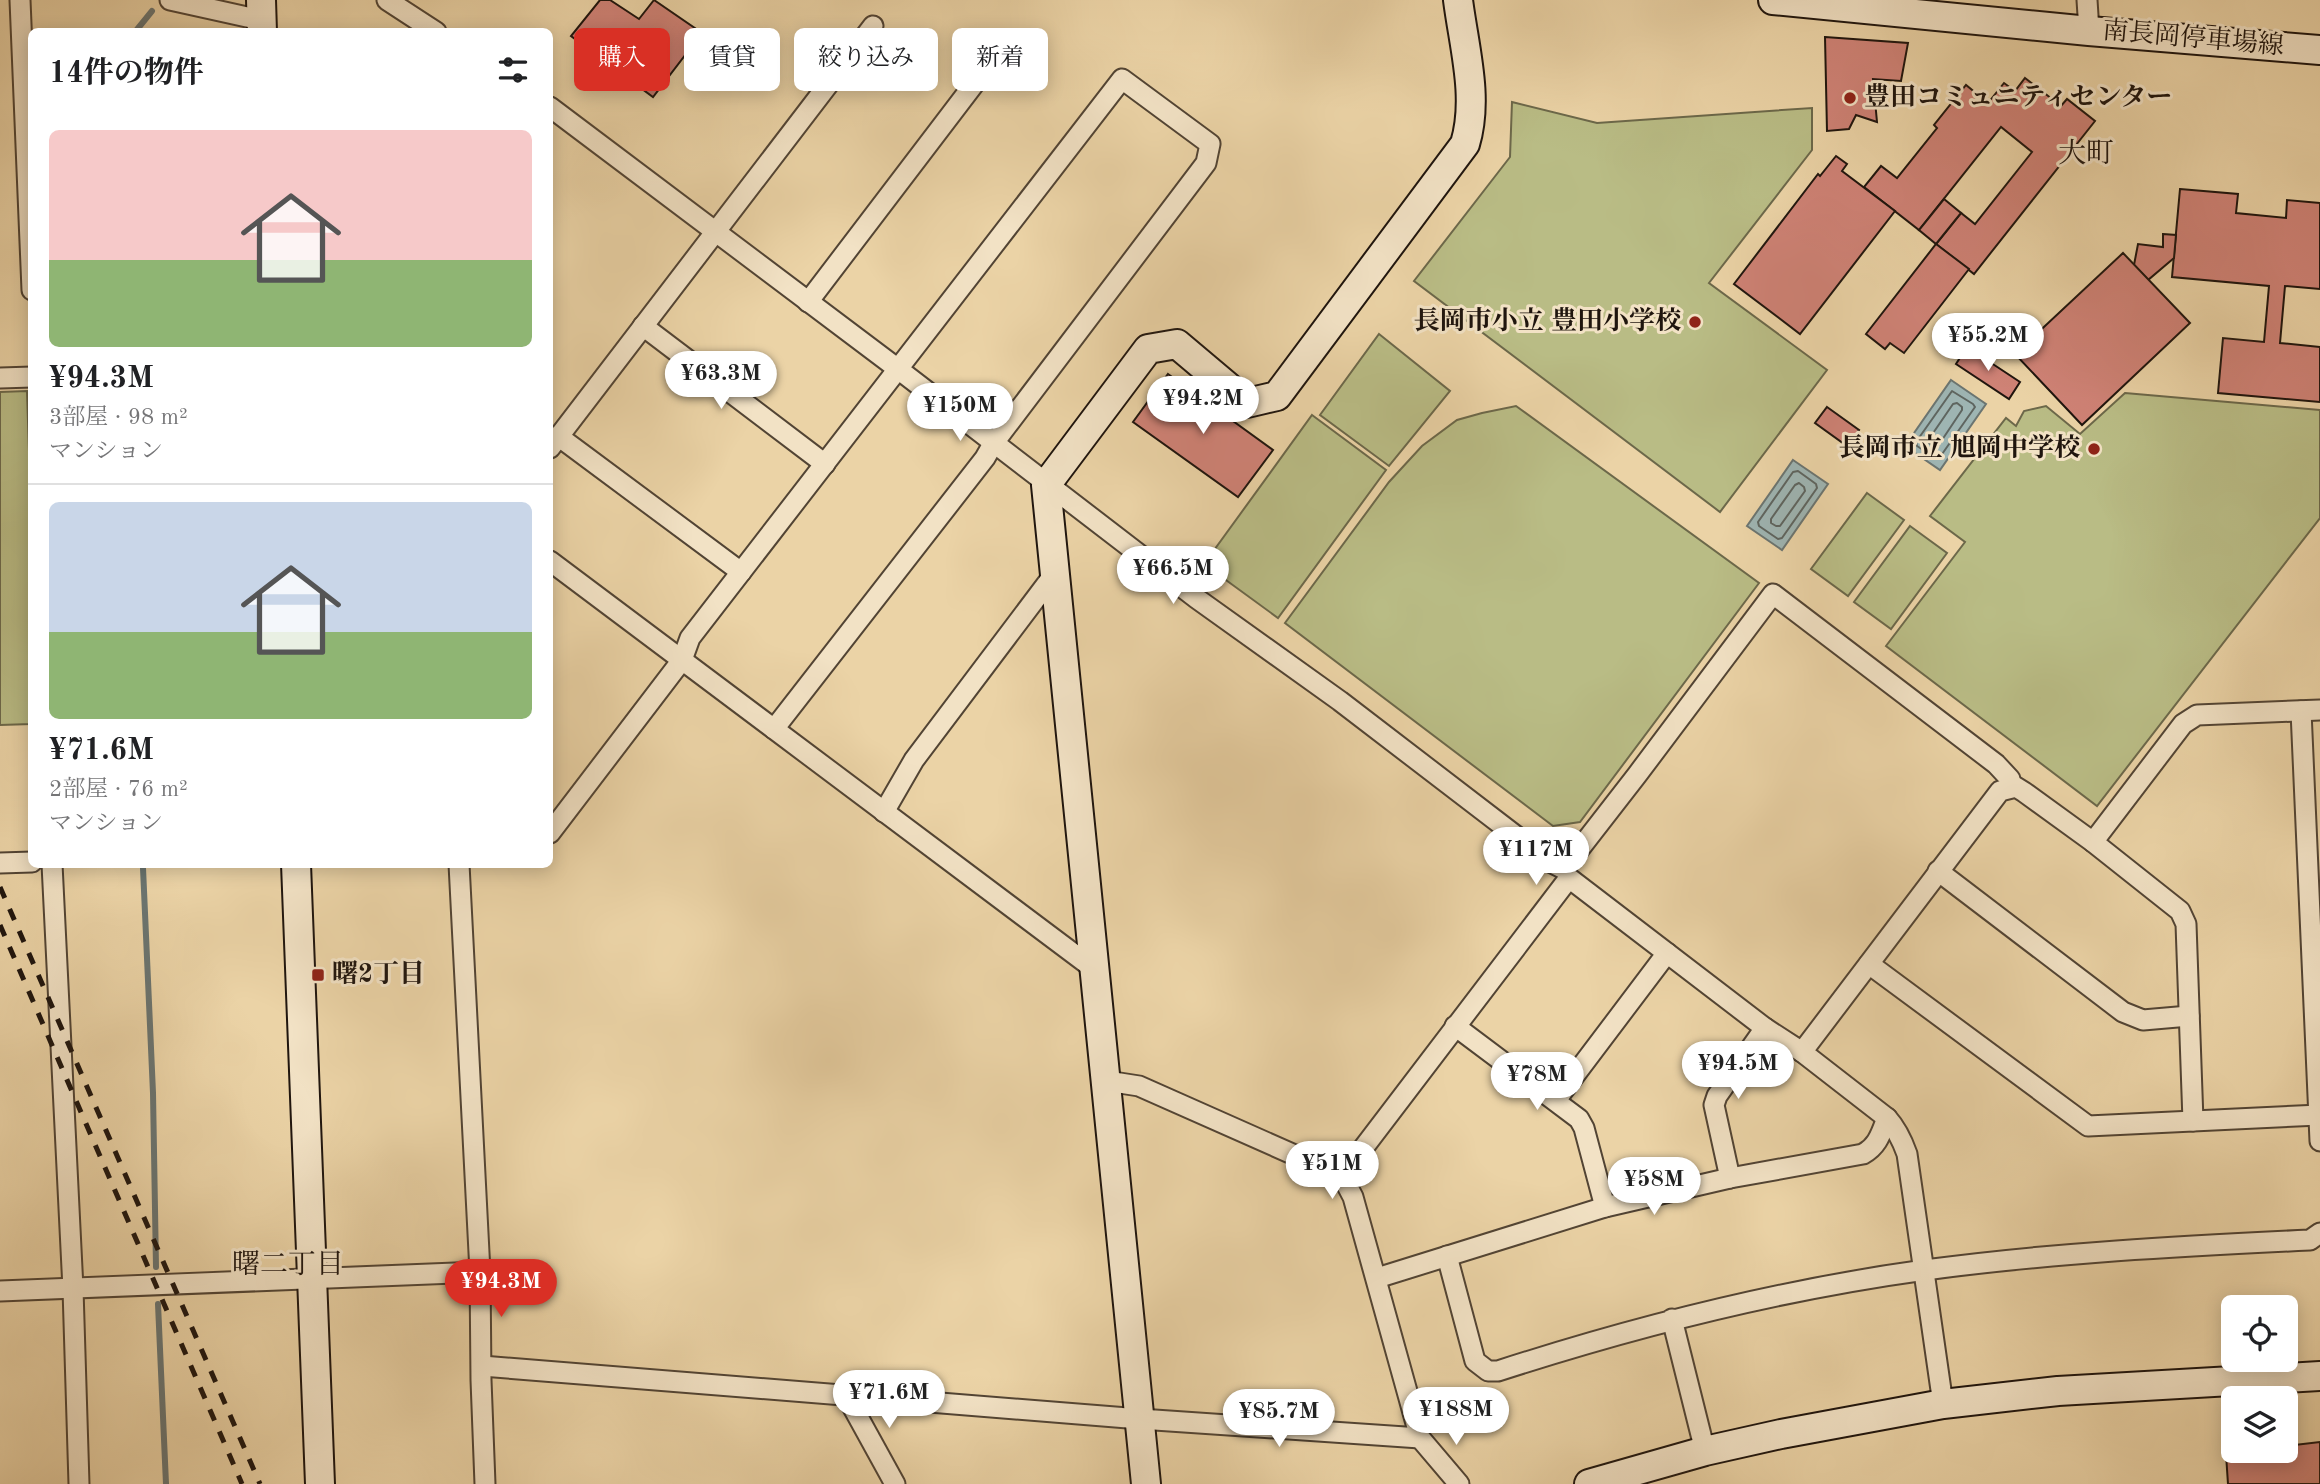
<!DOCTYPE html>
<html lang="ja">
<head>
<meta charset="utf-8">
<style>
	:root { --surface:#fff; --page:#f2f2f2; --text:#202124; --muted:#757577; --line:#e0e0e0; --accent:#d93025 }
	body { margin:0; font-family:"Old Standard TT","Noto Serif JP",serif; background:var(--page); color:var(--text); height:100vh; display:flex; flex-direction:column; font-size:26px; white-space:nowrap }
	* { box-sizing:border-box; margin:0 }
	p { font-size:23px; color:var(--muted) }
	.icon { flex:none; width:38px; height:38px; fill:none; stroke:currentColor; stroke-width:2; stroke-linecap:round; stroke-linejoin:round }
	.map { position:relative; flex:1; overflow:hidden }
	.panel { position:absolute; left:28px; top:28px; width:525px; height:840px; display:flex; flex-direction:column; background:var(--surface); border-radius:10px; box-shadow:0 4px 18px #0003 }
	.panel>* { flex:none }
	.banner { position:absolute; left:574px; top:28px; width:665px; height:63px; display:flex; gap:14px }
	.buttons { position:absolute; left:2221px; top:1295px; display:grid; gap:14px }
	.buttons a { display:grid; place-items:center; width:77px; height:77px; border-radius:10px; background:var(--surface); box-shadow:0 4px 18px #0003; font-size:35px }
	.price { position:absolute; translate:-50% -60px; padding:0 16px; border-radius:24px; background:#fff; color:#222; font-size:23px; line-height:46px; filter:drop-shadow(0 2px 4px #0008) }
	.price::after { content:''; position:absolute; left:50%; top:42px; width:21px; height:16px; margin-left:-10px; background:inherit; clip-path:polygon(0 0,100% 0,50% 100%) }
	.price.selected { background:var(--accent); color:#fff }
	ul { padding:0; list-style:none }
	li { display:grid; align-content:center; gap:14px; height:371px; padding:0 21px }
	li+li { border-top:2px solid var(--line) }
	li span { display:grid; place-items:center; height:217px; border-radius:10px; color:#555 }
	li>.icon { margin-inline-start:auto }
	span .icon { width:126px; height:126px; fill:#fffc; stroke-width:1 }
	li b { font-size:30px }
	h2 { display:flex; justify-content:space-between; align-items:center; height:84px; padding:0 21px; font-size:30px }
	.tag { padding:0 24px; border-radius:10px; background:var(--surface); box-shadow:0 4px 18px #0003; font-size:24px; line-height:63px }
	.tag.selected { background:var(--accent); color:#fff }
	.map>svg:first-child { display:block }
	.green { fill:#b9bc85; stroke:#6c684a; stroke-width:2 }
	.water { fill:#9eb5b3; stroke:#6b7571; stroke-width:2 }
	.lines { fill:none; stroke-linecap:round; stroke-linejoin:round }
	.shore { stroke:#5e6560; stroke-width:2 }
	.stream { stroke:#6b7571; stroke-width:6 }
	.building { fill:#cf8276; stroke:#1f150e; stroke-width:2 }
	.street-casing { stroke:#524434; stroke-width:23 }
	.secondary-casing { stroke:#1f150e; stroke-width:32 }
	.street { stroke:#f2e2c5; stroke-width:19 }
	.secondary { stroke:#f2e2c5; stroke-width:28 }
	.rail { stroke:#1f150e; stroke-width:5; stroke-dasharray:12 12; stroke-linecap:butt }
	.poi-dot { fill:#8f2418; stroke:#f2e2c5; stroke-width:2.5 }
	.labels { text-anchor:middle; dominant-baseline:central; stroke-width:6; stroke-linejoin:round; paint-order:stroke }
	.street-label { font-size:26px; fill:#1f150e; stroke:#f2e2c5 }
	.poi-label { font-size:26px; font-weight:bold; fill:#1f150e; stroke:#f2e2c5; text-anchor:start }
	.neighbourhood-label { font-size:28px; fill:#1f150e; stroke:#f2e2c5 }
</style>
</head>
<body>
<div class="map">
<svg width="2320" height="1484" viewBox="0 0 2320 1484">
	<rect width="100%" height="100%" fill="#ebd3a6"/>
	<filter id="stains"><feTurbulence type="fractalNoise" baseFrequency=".00286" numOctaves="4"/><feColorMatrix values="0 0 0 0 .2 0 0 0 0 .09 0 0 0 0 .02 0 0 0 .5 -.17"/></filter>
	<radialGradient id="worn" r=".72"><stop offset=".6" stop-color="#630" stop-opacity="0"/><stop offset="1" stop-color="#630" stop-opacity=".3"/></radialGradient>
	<!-- green -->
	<g class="green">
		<path d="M1512,102L1597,123L1812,108V150L1709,283L1827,370L1720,512L1414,281L1510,157Z"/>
		<path d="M1379,334L1450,391L1389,466L1320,415Z"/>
		<path d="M27,391L32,543L31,724L0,725V392Z"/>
		<path d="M2125,393L2320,410V518L2097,806L1886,646L1965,542L1930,516L2006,418L2016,426L2024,411L2046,406L2080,434Z"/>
		<path d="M1516,406L1759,583L1580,822L1553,826L1285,623L1389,482L1422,446L1457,420L1482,413Z"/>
		<path d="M1312,415L1386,470L1278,618L1204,564Z"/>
		<path d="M1867,493L1904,520L1848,596L1811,569Z"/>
		<path d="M1910,526L1947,553L1891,629L1854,602Z"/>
	</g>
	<!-- water -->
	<g class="water">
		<path d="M1951,380L1986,404L1940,470L1905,446Z"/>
		<path d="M1793,460L1828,484L1782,550L1747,526Z"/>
	</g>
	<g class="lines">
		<!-- shore -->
		<g class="shore">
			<path d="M1952,391L1973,404L1975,407L1940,457L1937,459L1917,446L1916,442Z"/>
			<path d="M1957,403L1962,407V410L1938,446H1933L1929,443V439L1953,404Z"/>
			<path d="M1798,471L1816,484L1817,488L1782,538L1778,539L1759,526L1758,522L1793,472Z"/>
			<path d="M1799,483L1804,487L1805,491L1780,526H1776L1771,523V519L1795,485Z"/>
		</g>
		<!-- stream -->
		<g class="stream">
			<path d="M135,32L152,11"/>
			<path d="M143,868L153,1093L156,1267"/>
			<path d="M158,1304L166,1484"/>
		</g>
	</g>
	<!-- building -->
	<g class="building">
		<path d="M600,0H610L639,19L654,0L702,33L653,97L571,36Z"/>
		<path d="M1825,37L1908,43L1901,81L1873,79L1877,122L1856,115L1849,129L1827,131Z"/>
		<path d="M2025,78L2061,106L2067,99L2095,121L1974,274L1936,244L1961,213L1975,224L2032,152L2001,127L1919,230L1864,187L1881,166L1897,178L1937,128L1934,125L1966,85L1988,103L2004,83L2015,91Z"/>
		<path d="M1836,156L1847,164L1842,171L1895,211L1800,334L1734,284L1818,174L1820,176Z"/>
		<path d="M2180,189L2238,194L2236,213L2286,218L2287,200L2320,203V289L2285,286L2280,343L2320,347V402L2218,393L2223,338L2264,342L2269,286L2172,277Z"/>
		<path d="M1944,199L1961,213L1936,244L1919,230Z"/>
		<path d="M2163,234L2176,235L2174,258L2148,280L2134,265L2138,244L2163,247Z"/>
		<path d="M1936,244L1969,269L1904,353L1890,343L1885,349L1866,334Z"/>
		<path d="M2123,253L2190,323L2082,425L2015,354Z"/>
		<path d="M1967,347L2020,382L2009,399L1956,364Z"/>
		<path d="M1168,374L1273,450L1238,497L1133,422Z"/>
		<path d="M1827,407L1859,430L1847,446L1815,423Z"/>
		<path d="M2320,1442V1484H2228L2226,1454L2250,1451H2286V1446Z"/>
	</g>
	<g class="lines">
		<!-- street casing -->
		<g class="street-casing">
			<g id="street">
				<path d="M20,0L32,290"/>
				<path d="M170,0L261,20"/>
				<path d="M387,0L436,32"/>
				<path d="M2087,0L2089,31"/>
				<path d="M550,107L898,369L1196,598L1340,701L1550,862L1564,869L1637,775L1773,594L1996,764L2010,779L2011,787"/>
				<path d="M808,302L1006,42"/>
				<path d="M643,326L825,464"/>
				<path d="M0,378L32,377"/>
				<path d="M558,436L741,572"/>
				<path d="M550,448L873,26"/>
				<path d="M550,561L1094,969"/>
				<path d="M2301,711L2320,1141"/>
				<path d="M884,812L914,760L1055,573"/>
				<path d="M550,833L682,660L690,638L1122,79L1210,144L1206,163L993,444L985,458L774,729"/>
				<path d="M2093,842L2183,724L2197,715L2320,710"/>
				<path d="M0,863L32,862"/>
				<path d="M52,864L73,1289L79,1484"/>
				<path d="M459,864L480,1272L481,1380L485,1484"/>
				<path d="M1938,871L2123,1012L2143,1020L2189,1016"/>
				<path d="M1869,964L2088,1126L2320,1115"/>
				<path d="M1455,1026L1579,1119L1584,1128L1605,1207"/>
				<path d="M1107,1081L1139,1086L1342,1176L1353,1197L1420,1438L1459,1484"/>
				<path d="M1556,1100L1667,953"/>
				<path d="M1342,1176L1569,878L1765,1028L1802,1052"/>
				<path d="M1730,1178L1714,1105L1717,1096L1765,1028"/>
				<path d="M1447,1256L1475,1361L1488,1371H1498C1637,1326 1779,1290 1925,1270C2052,1253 2181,1246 2310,1240L2320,1233"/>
				<path d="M1377,1278L1605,1207L1730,1178L1863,1154C1878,1146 1881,1133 1887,1118"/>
				<path d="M0,1291L480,1272"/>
				<path d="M1672,1319L1705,1451"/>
				<path d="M482,1366L1140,1419L1420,1438"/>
				<path d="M846,1395L895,1484"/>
				<path d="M1943,1404L1907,1154C1902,1140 1897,1129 1887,1118L1802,1052L2000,791L2016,787L2024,792L2093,842L2180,911L2186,924L2193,1121"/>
			</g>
		</g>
		<!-- secondary casing -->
		<g class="secondary-casing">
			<g id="secondary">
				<path d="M261,0L262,32"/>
				<path d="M1773,0L2089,31L2320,50"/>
				<path d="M296,864L320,1484"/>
				<path d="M1146,1484L1046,485L1148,349L1177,344L1247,403L1277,396L1465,144C1479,98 1464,47 1458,0"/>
				<path d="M1589,1484L1705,1451L1781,1434L1943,1404L2058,1391L2320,1376"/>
			</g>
		</g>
		<!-- street -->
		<use href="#street" class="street"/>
		<!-- secondary -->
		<use href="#secondary" class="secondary"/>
		<!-- rail -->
		<g class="rail">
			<path d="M0,887L260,1484"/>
			<path d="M0,925L242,1484"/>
		</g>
	</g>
	<!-- markers -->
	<g class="poi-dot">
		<circle cx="1850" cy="98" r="7"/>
		<circle cx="1695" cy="322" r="7"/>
		<circle cx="2094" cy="449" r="7"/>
		<rect x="311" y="968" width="14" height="14" rx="3.5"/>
	</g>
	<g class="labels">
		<!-- street labels -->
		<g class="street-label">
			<text transform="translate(2193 39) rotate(5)">南長岡停車場線</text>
		</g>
		<!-- poi labels -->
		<g class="poi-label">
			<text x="1864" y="98">豊田コミュニティセンター</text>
			<text x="1681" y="322" text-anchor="end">長岡市小立 豊田小学校</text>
			<text x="2080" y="449" text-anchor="end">長岡市立 旭岡中学校</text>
			<text x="332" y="975">曙2丁目</text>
		</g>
		<!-- neighbourhood labels -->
		<g class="neighbourhood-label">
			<text x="2086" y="155">大町</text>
			<text x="288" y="1266">曙二丁目</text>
		</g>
	</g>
	<rect width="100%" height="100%" filter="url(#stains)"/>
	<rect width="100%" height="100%" fill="url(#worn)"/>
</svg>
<div class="buttons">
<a><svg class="icon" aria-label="locate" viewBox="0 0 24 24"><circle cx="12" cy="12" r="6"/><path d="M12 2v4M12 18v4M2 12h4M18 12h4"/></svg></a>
<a><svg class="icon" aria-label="layers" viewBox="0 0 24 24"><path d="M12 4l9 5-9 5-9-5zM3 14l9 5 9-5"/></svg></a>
</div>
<b class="price" style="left:1988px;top:373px">¥55.2M</b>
<b class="price" style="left:721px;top:411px">¥63.3M</b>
<b class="price" style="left:1203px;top:436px">¥94.2M</b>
<b class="price" style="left:960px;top:443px">¥150M</b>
<b class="price" style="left:1173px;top:606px">¥66.5M</b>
<b class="price" style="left:1536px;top:887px">¥117M</b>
<b class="price" style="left:1738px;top:1101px">¥94.5M</b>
<b class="price" style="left:1537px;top:1112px">¥78M</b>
<b class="price" style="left:1332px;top:1201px">¥51M</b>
<b class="price" style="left:1654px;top:1217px">¥58M</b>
<b class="price selected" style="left:501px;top:1319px">¥94.3M</b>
<b class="price" style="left:889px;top:1430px">¥71.6M</b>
<b class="price" style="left:1456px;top:1447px">¥188M</b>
<b class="price" style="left:1279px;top:1449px">¥85.7M</b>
<div class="banner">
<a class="tag selected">購入</a>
<a class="tag">賃貸</a>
<a class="tag">絞り込み</a>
<a class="tag">新着</a>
</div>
<section class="panel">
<h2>14件の物件<svg class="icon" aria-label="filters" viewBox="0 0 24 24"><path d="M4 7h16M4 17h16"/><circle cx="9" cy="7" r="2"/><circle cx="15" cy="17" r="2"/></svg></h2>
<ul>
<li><span style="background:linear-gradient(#f6c9c9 60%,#8fb573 0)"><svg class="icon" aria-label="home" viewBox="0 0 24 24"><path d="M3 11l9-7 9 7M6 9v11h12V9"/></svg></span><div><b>¥94.3M</b><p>3部屋 · 98 m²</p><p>マンション</p></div></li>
<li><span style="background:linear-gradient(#c9d6e8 60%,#8fb573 0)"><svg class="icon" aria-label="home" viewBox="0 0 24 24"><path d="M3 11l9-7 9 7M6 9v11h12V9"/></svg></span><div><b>¥71.6M</b><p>2部屋 · 76 m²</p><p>マンション</p></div></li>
</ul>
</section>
</div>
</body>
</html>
